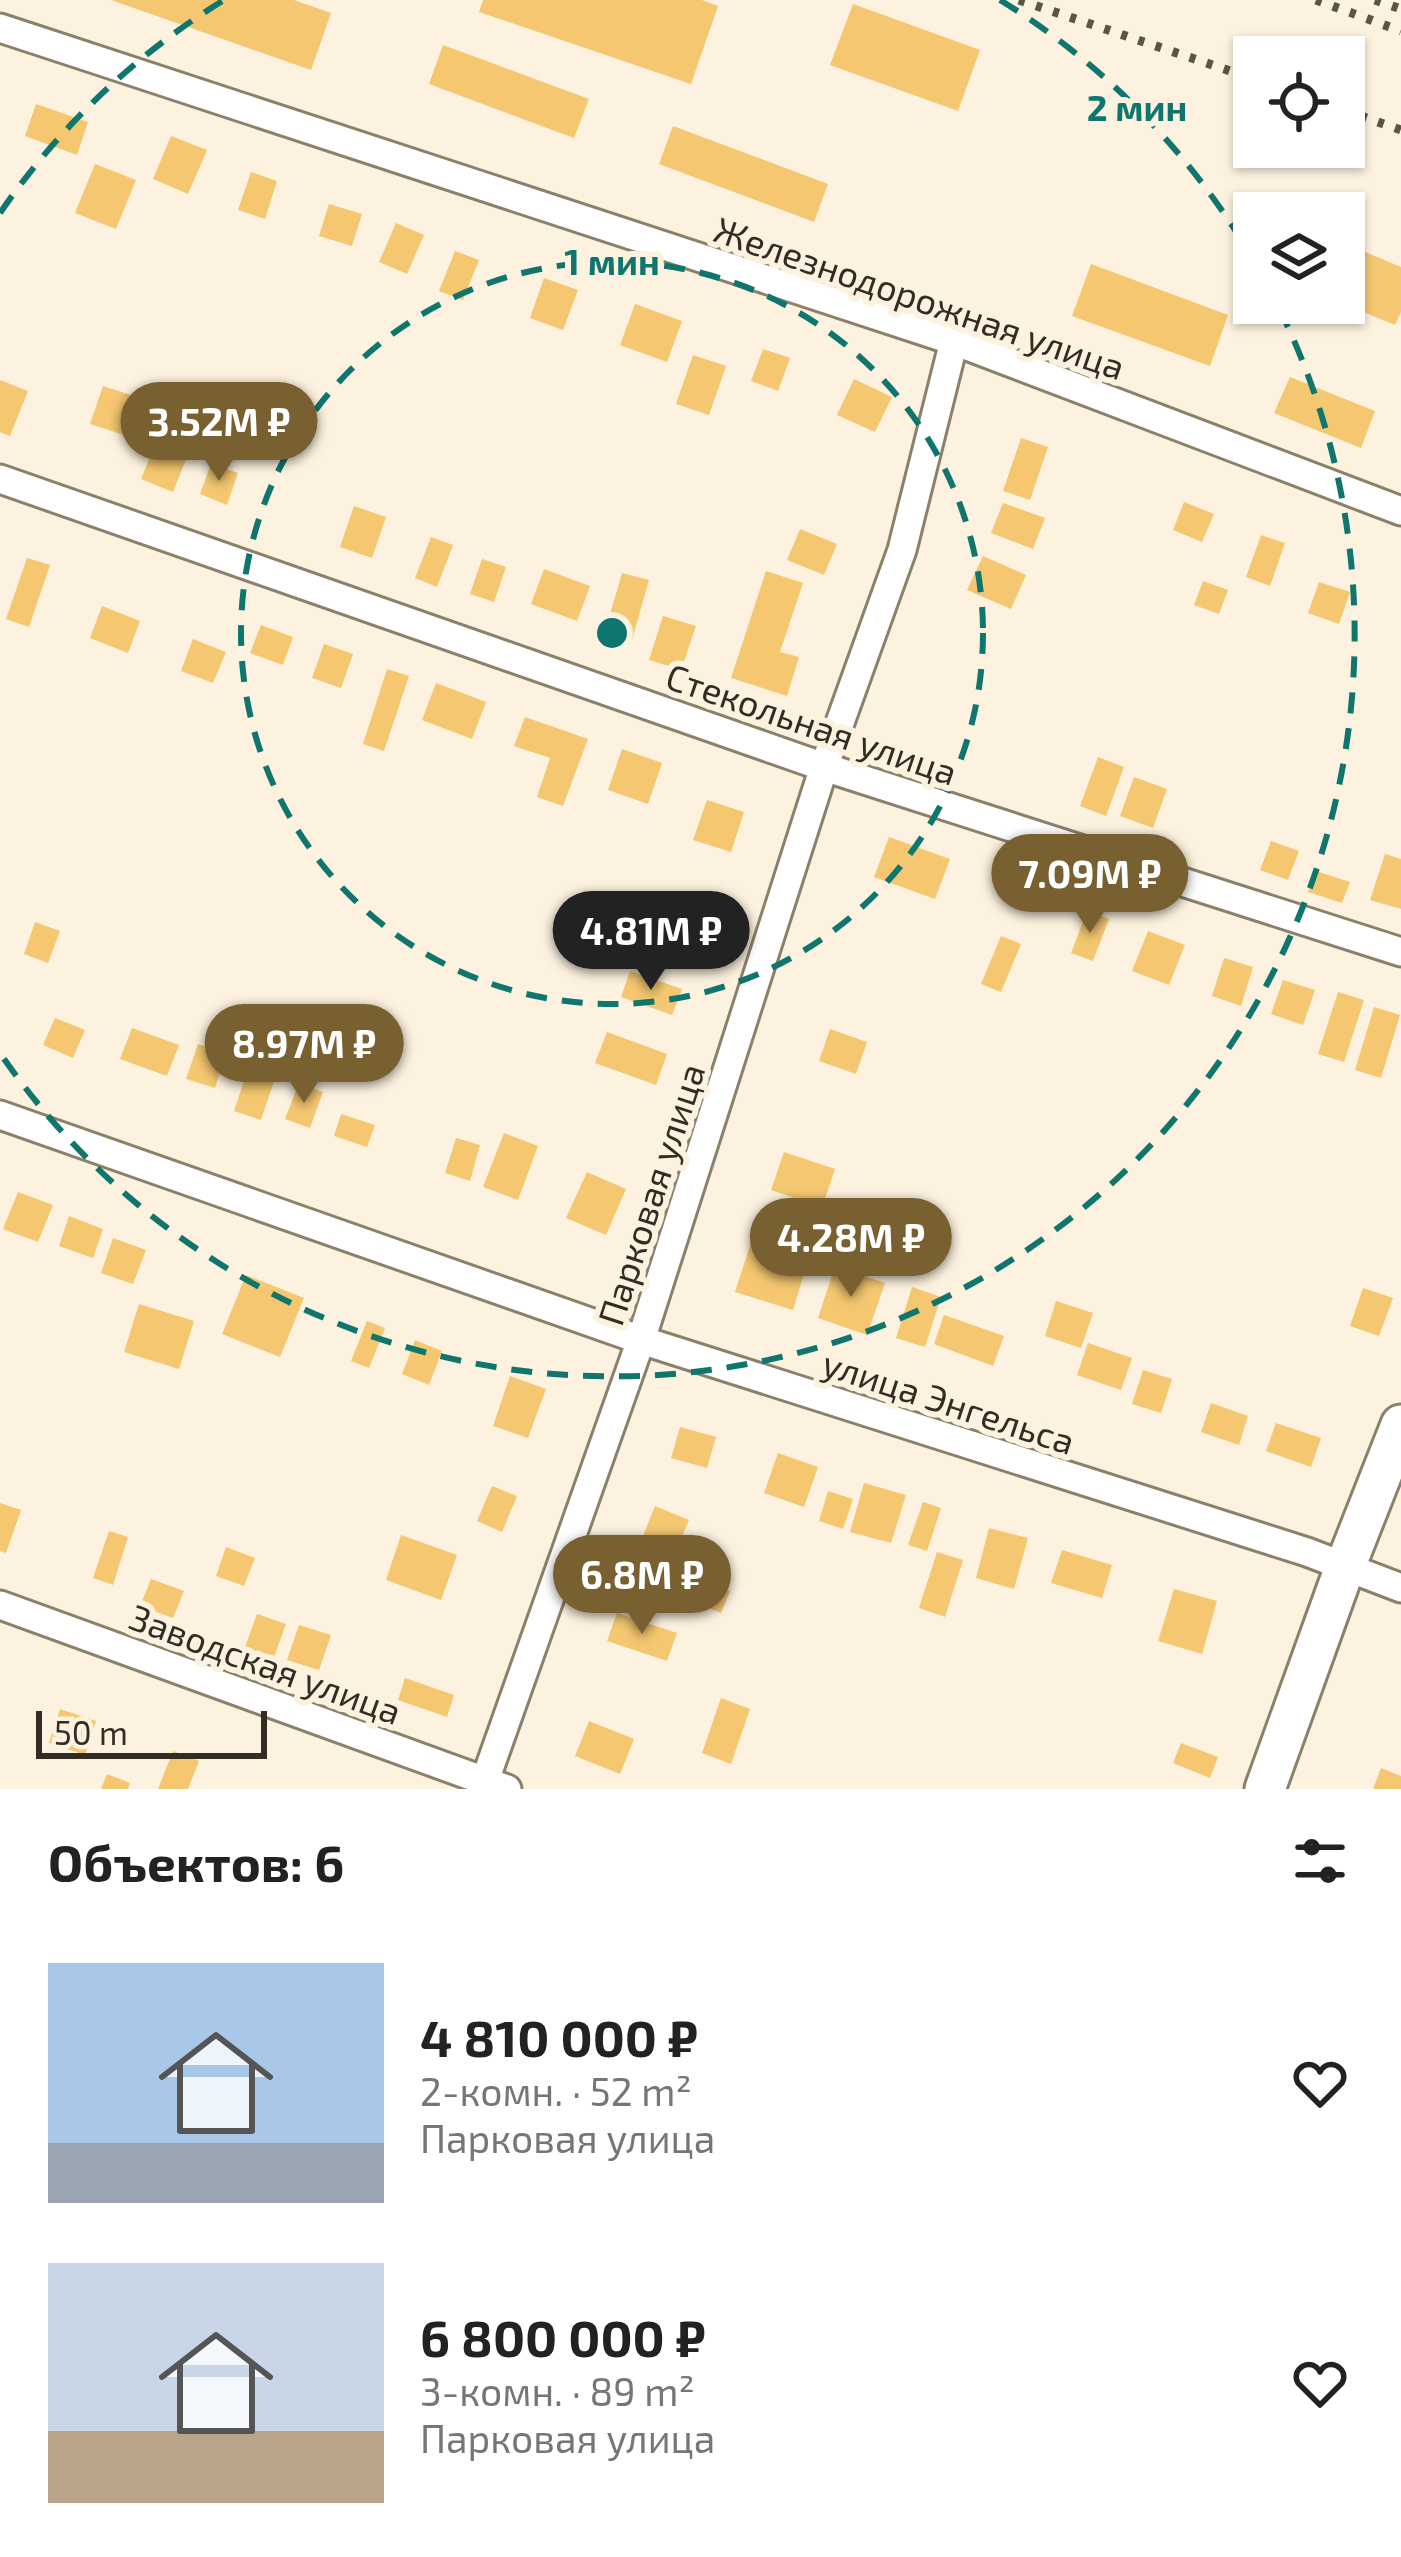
<!DOCTYPE html>
<html lang="ru">
<head>
<meta charset="utf-8">
<style>
	:root { --surface:#fff; --page:#f6f6f6; --text:#222; --muted:#767676; --accent:#786031 }
	body { margin:0; font-family:"Exo 2",sans-serif; background:var(--page); color:var(--text); height:100vh; display:flex; flex-direction:column; font-size:45px; white-space:nowrap }
	* { box-sizing:border-box; margin:0 }
	p { font-size:39px; color:var(--muted) }
	.icon { flex:none; width:66px; height:66px; fill:none; stroke:currentColor; stroke-width:2; stroke-linecap:round; stroke-linejoin:round }
	.map { position:relative; height:1789px; overflow:hidden }
	.details { display:flex; flex-direction:column; background:var(--surface); flex:1 }
	.details>* { flex:none }
	.controls { position:absolute; left:1233px; top:36px; display:grid; gap:24px }
	.controls a { display:grid; place-items:center; width:132px; height:132px; border-radius:0px; background:var(--surface); box-shadow:0 3px 9px #0004; font-size:60px }
	.scale { position:absolute; left:36px; bottom:30px; width:231px; box-sizing:border-box; padding-left:12px; border:6px solid #322c23; border-top:0; font-size:33px; line-height:42px; white-space:nowrap; color:#322c23; -webkit-text-stroke:9px #fdf2df; paint-order:stroke }
	.price { position:absolute; translate:-50% -102px; padding:0 27px; border-radius:42px; background:var(--accent); color:#fff; font-size:39px; line-height:78px; filter:drop-shadow(0 3px 6px #0008) }
	.price::after { content:''; position:absolute; left:50%; top:72px; width:36px; height:27px; margin-left:-18px; background:inherit; clip-path:polygon(0 0,100% 0,50% 100%) }
	.price.current { background:#222; color:#fff }
	ul { padding:0; list-style:none }
	li { display:flex; align-items:center; gap:36px; height:300px; padding:0 48px }
	li span { display:grid; place-items:center; flex:none; width:336px; height:240px; border-radius:0px; color:#555 }
	li>.icon { margin-inline-start:auto }
	span .icon { width:144px; height:144px; fill:#fffc; stroke-width:1 }
	li b { font-size:51px }
	h2 { display:flex; justify-content:space-between; align-items:center; height:144px; padding:0 48px; font-size:51px }
	.map>svg:first-child { display:block }
	.building { fill:#f4c770 }
	.lines { fill:none; stroke-linecap:round; stroke-linejoin:round }
	.street-casing { stroke:#8c806a; stroke-width:33 }
	.secondary-casing { stroke:#8c806a; stroke-width:45 }
	.street { stroke:#fff; stroke-width:27 }
	.secondary { stroke:#fff; stroke-width:39 }
	.rail { stroke:#5b5449; stroke-width:9; stroke-dasharray:6 12; stroke-linecap:butt }
	.ring { fill:none; stroke:#0f766e; stroke-width:6; stroke-dasharray:21 15 }
	.labels { text-anchor:middle; dominant-baseline:central; stroke-width:12; stroke-linejoin:round; paint-order:stroke }
	.street-label { font-size:36px; fill:#322c23; stroke:#fdf2df }
	.centre { fill:#0f766e; stroke:#fdf2df; stroke-width:6 }
	.ring-label { font-size:36px; text-anchor:middle; font-weight:bold; fill:#0f766e; stroke:#fdf2df; stroke-width:12; stroke-linejoin:round; paint-order:stroke }
</style>
</head>
<body>
<div class="map">
<svg width="1401" height="1789" viewBox="0 0 1401 1789">
	<rect width="100%" height="100%" fill="#fdf2df"/>
	<!-- building -->
	<g class="building">
		<path d="M111,0H294L331,13L311,70Z"/>
		<path d="M483,0H702L718,6L691,84L479,12Z"/>
		<path d="M853,4L980,50L958,111L830,65Z"/>
		<path d="M443,45L589,99L574,138L429,84Z"/>
		<path d="M36,104L88,122L77,155L25,136Z"/>
		<path d="M673,126L828,184L814,222L659,164Z"/>
		<path d="M171,136L207,150L188,194L153,179Z"/>
		<path d="M95,164L136,180L116,229L75,213Z"/>
		<path d="M251,172L277,181L265,219L238,210Z"/>
		<path d="M329,204L362,214L352,246L319,236Z"/>
		<path d="M396,223L424,235L407,274L379,262Z"/>
		<path d="M1344,243L1401,267V312L1395,325L1344,304Z"/>
		<path d="M455,251L479,260L463,300L439,291Z"/>
		<path d="M1091,264L1228,315L1210,366L1072,316Z"/>
		<path d="M544,278L578,290L563,330L530,318Z"/>
		<path d="M635,304L682,321L667,362L620,345Z"/>
		<path d="M763,349L790,358L778,391L751,381Z"/>
		<path d="M693,355L726,366L709,415L676,404Z"/>
		<path d="M1290,377L1375,411L1361,448L1274,413Z"/>
		<path d="M854,379L892,397L875,432L837,415Z"/>
		<path d="M0,380L28,391L10,436L0,432Z"/>
		<path d="M103,386L140,398L127,436L90,424Z"/>
		<path d="M160,432L192,444L173,492L141,479Z"/>
		<path d="M1021,438L1048,447L1030,500L1003,491Z"/>
		<path d="M211,464L238,473L227,505L200,494Z"/>
		<path d="M1184,502L1214,514L1202,542L1173,530Z"/>
		<path d="M1003,503L1045,518L1033,549L991,533Z"/>
		<path d="M354,506L386,517L372,558L340,547Z"/>
		<path d="M800,529L837,544L824,575L787,560Z"/>
		<path d="M1261,535L1285,543L1270,586L1246,577Z"/>
		<path d="M431,537L453,545L437,587L415,578Z"/>
		<path d="M983,556L1026,575L1011,609L967,590Z"/>
		<path d="M27,558L50,565L29,627L6,619Z"/>
		<path d="M482,559L506,567L494,602L470,594Z"/>
		<path d="M544,569L590,586L577,621L531,604Z"/>
		<path d="M766,571L803,583L780,652L799,657L787,696L731,678Z"/>
		<path d="M622,573L649,580L632,640L605,632Z"/>
		<path d="M1203,581L1228,590L1219,614L1194,605Z"/>
		<path d="M1319,582L1350,592L1339,624L1308,613Z"/>
		<path d="M102,606L140,621L128,653L90,638Z"/>
		<path d="M663,616L696,626L681,670L649,660Z"/>
		<path d="M261,625L293,637L283,665L250,653Z"/>
		<path d="M193,639L226,652L213,683L181,671Z"/>
		<path d="M324,644L353,654L341,688L312,678Z"/>
		<path d="M387,669L409,676L384,751L363,744Z"/>
		<path d="M436,683L486,702L472,739L422,720Z"/>
		<path d="M525,717L588,739L563,806L537,797L550,758L514,746Z"/>
		<path d="M622,749L662,763L648,804L608,790Z"/>
		<path d="M1098,757L1124,767L1106,816L1080,806Z"/>
		<path d="M1134,777L1167,789L1153,828L1120,816Z"/>
		<path d="M707,800L744,812L731,852L693,840Z"/>
		<path d="M889,837L950,859L935,899L874,877Z"/>
		<path d="M1271,841L1299,851L1288,880L1260,870Z"/>
		<path d="M1385,854L1401,859V909L1370,900Z"/>
		<path d="M1316,871L1350,882L1342,903L1308,892Z"/>
		<path d="M1087,911L1109,919L1093,961L1071,953Z"/>
		<path d="M35,922L60,931L48,963L24,954Z"/>
		<path d="M1148,931L1185,945L1169,985L1132,971Z"/>
		<path d="M1001,936L1021,944L1001,992L981,984Z"/>
		<path d="M1224,958L1253,967L1241,1006L1212,996Z"/>
		<path d="M630,971L682,989L672,1015L621,997Z"/>
		<path d="M1283,980L1315,990L1303,1025L1271,1014Z"/>
		<path d="M1338,992L1364,1000L1344,1062L1318,1054Z"/>
		<path d="M1374,1007L1400,1015L1381,1078L1355,1070Z"/>
		<path d="M55,1018L85,1030L73,1058L43,1045Z"/>
		<path d="M132,1028L179,1045L167,1076L120,1059Z"/>
		<path d="M830,1029L867,1042L856,1074L819,1061Z"/>
		<path d="M607,1032L667,1054L656,1085L595,1063Z"/>
		<path d="M198,1044L226,1053L215,1088L186,1079Z"/>
		<path d="M247,1072L274,1081L261,1120L234,1111Z"/>
		<path d="M299,1083L323,1092L310,1128L285,1119Z"/>
		<path d="M341,1114L375,1125L367,1147L334,1136Z"/>
		<path d="M504,1133L538,1146L518,1200L483,1187Z"/>
		<path d="M456,1138L480,1145L470,1181L445,1173Z"/>
		<path d="M784,1152L835,1169L822,1208L771,1190Z"/>
		<path d="M587,1172L626,1189L606,1235L566,1218Z"/>
		<path d="M18,1192L53,1205L38,1242L3,1229Z"/>
		<path d="M69,1216L103,1229L93,1258L59,1246Z"/>
		<path d="M756,1227L813,1244L793,1310L735,1292Z"/>
		<path d="M113,1238L146,1250L133,1284L101,1273Z"/>
		<path d="M835,1266L885,1283L867,1335L818,1318Z"/>
		<path d="M246,1275L304,1298L280,1357L222,1334Z"/>
		<path d="M912,1287L941,1297L925,1347L896,1338Z"/>
		<path d="M1363,1288L1393,1298L1379,1336L1350,1326Z"/>
		<path d="M1056,1301L1093,1313L1081,1348L1045,1336Z"/>
		<path d="M139,1304L194,1321L179,1369L124,1352Z"/>
		<path d="M944,1315L1004,1336L993,1366L934,1344Z"/>
		<path d="M367,1321L385,1328L369,1368L351,1361Z"/>
		<path d="M415,1340L442,1351L429,1385L402,1374Z"/>
		<path d="M1088,1343L1132,1358L1121,1390L1077,1375Z"/>
		<path d="M1143,1370L1172,1379L1161,1413L1132,1404Z"/>
		<path d="M510,1376L546,1389L528,1438L493,1426Z"/>
		<path d="M1211,1403L1248,1416L1239,1445L1201,1432Z"/>
		<path d="M1276,1423L1321,1438L1311,1467L1266,1451Z"/>
		<path d="M680,1427L716,1437L707,1468L671,1458Z"/>
		<path d="M778,1453L818,1467L804,1507L764,1493Z"/>
		<path d="M864,1483L906,1495L891,1543L850,1532Z"/>
		<path d="M492,1486L517,1496L502,1532L477,1521Z"/>
		<path d="M828,1491L853,1499L843,1529L819,1521Z"/>
		<path d="M923,1502L941,1508L927,1551L908,1545Z"/>
		<path d="M0,1503L21,1510L6,1553L0,1551Z"/>
		<path d="M655,1506L689,1520L666,1574L633,1561Z"/>
		<path d="M989,1528L1028,1538L1014,1589L976,1578Z"/>
		<path d="M109,1531L128,1537L113,1585L93,1578Z"/>
		<path d="M401,1535L457,1555L441,1600L386,1580Z"/>
		<path d="M226,1547L255,1558L244,1586L216,1576Z"/>
		<path d="M1062,1550L1112,1565L1102,1598L1051,1583Z"/>
		<path d="M937,1552L963,1560L945,1617L919,1608Z"/>
		<path d="M680,1571L730,1591L721,1613L671,1593Z"/>
		<path d="M151,1579L184,1591L173,1618L140,1606Z"/>
		<path d="M1174,1589L1217,1601L1202,1654L1158,1641Z"/>
		<path d="M617,1613L677,1633L667,1661L607,1641Z"/>
		<path d="M257,1614L286,1624L273,1660L244,1650Z"/>
		<path d="M299,1625L331,1635L319,1670L287,1660Z"/>
		<path d="M405,1678L454,1695L447,1717L398,1700Z"/>
		<path d="M721,1698L750,1709L731,1764L702,1753Z"/>
		<path d="M60,1709L96,1721L85,1755L49,1743Z"/>
		<path d="M589,1721L634,1739L620,1774L575,1756Z"/>
		<path d="M1181,1743L1218,1757L1210,1778L1173,1763Z"/>
		<path d="M173,1751L199,1761L188,1789H158Z"/>
		<path d="M1381,1768L1401,1776V1789H1373Z"/>
		<path d="M107,1774L130,1783L128,1789H101Z"/>
	</g>
	<g class="lines">
		<!-- street casing -->
		<g class="street-casing">
			<g id="street">
				<path d="M0,28L954,341L1401,511"/>
				<path d="M0,479L824,767L1401,952"/>
				<path d="M0,1115L641,1340L1307,1552L1401,1588"/>
				<path d="M0,1605L507,1789"/>
				<path d="M482,1789L641,1340L824,767L902,550L954,341"/>
			</g>
		</g>
		<!-- secondary casing -->
		<g class="secondary-casing">
			<path id="secondary" d="M1265,1789L1345,1567L1401,1425"/>
		</g>
		<!-- street -->
		<use href="#street" class="street"/>
		<!-- secondary -->
		<use href="#secondary" class="secondary"/>
		<!-- rail -->
		<g class="rail">
			<path d="M1019,0L1254,79"/>
			<path d="M1316,0L1401,31"/>
			<path d="M1375,0L1401,9"/>
			<path d="M1344,110L1401,130"/>
		</g>
	</g>
	<!-- distance rings -->
	<g class="ring">
		<circle cx="612" cy="633" r="371"/>
		<path d="M0 213A742 742 0 0 1 224 0M1000 0A742 742 0 0 1 1251 256M1279 308A742 742 0 0 1 0 1053"/>
	</g>
	<g class="labels">
		<!-- street labels -->
		<g class="street-label">
			<text transform="translate(920 297) rotate(19)">Железнодорожная улица</text>
			<text transform="translate(812 723) rotate(19)">Стекольная улица</text>
			<text transform="translate(650 1194) rotate(-72)">Парковая улица</text>
			<text transform="translate(949 1401) rotate(18)">улица Энгельса</text>
			<text transform="translate(266 1663) rotate(20)">Заводская улица</text>
		</g>
	</g>
	<circle cx="612" cy="633" r="18" class="centre"/>
	<g class="ring-label">
		<text x="1137" y="121">2 мин</text>
		<text x="612" y="275">1 мин</text>
	</g>
</svg>
<div class="controls">
<a><svg class="icon" aria-label="locate" viewBox="0 0 24 24"><circle cx="12" cy="12" r="6"/><path d="M12 2v4M12 18v4M2 12h4M18 12h4"/></svg></a>
<a><svg class="icon" aria-label="layers" viewBox="0 0 24 24"><path d="M12 4l9 5-9 5-9-5zM3 14l9 5 9-5"/></svg></a>
</div>
<div class="scale">50 m</div>
<b class="price" style="left:219px;top:484px">3.52M ₽</b>
<b class="price" style="left:1090px;top:936px">7.09M ₽</b>
<b class="price current" style="left:651px;top:993px">4.81M ₽</b>
<b class="price" style="left:304px;top:1106px">8.97M ₽</b>
<b class="price" style="left:851px;top:1300px">4.28M ₽</b>
<b class="price" style="left:642px;top:1637px">6.8M ₽</b>
</div>
<section class="details">
<h2>Объектов: 6<svg class="icon" aria-label="filters" viewBox="0 0 24 24"><path d="M4 7h16M4 17h16"/><circle cx="9" cy="7" r="2"/><circle cx="15" cy="17" r="2"/></svg></h2>
<ul>
<li><span style="background:linear-gradient(#a9c7e8 75%,#9aa5b1 0)"><svg class="icon" aria-label="home" viewBox="0 0 24 24"><path d="M3 11l9-7 9 7M6 9v11h12V9"/></svg></span><div><b>4 810 000 ₽</b><p>2-комн. · 52 m²</p><p>Парковая улица</p></div><svg class="icon" aria-label="heart" viewBox="0 0 24 24"><path d="M12 20l-8-8c-3-5 5-10 8-4 3-6 11-1 8 4z"/></svg></li>
<li><span style="background:linear-gradient(#c9d6e8 70%,#b9a48a 0)"><svg class="icon" aria-label="home" viewBox="0 0 24 24"><path d="M3 11l9-7 9 7M6 9v11h12V9"/></svg></span><div><b>6 800 000 ₽</b><p>3-комн. · 89 m²</p><p>Парковая улица</p></div><svg class="icon" aria-label="heart" viewBox="0 0 24 24"><path d="M12 20l-8-8c-3-5 5-10 8-4 3-6 11-1 8 4z"/></svg></li>
</ul>
</section>
</body>
</html>
